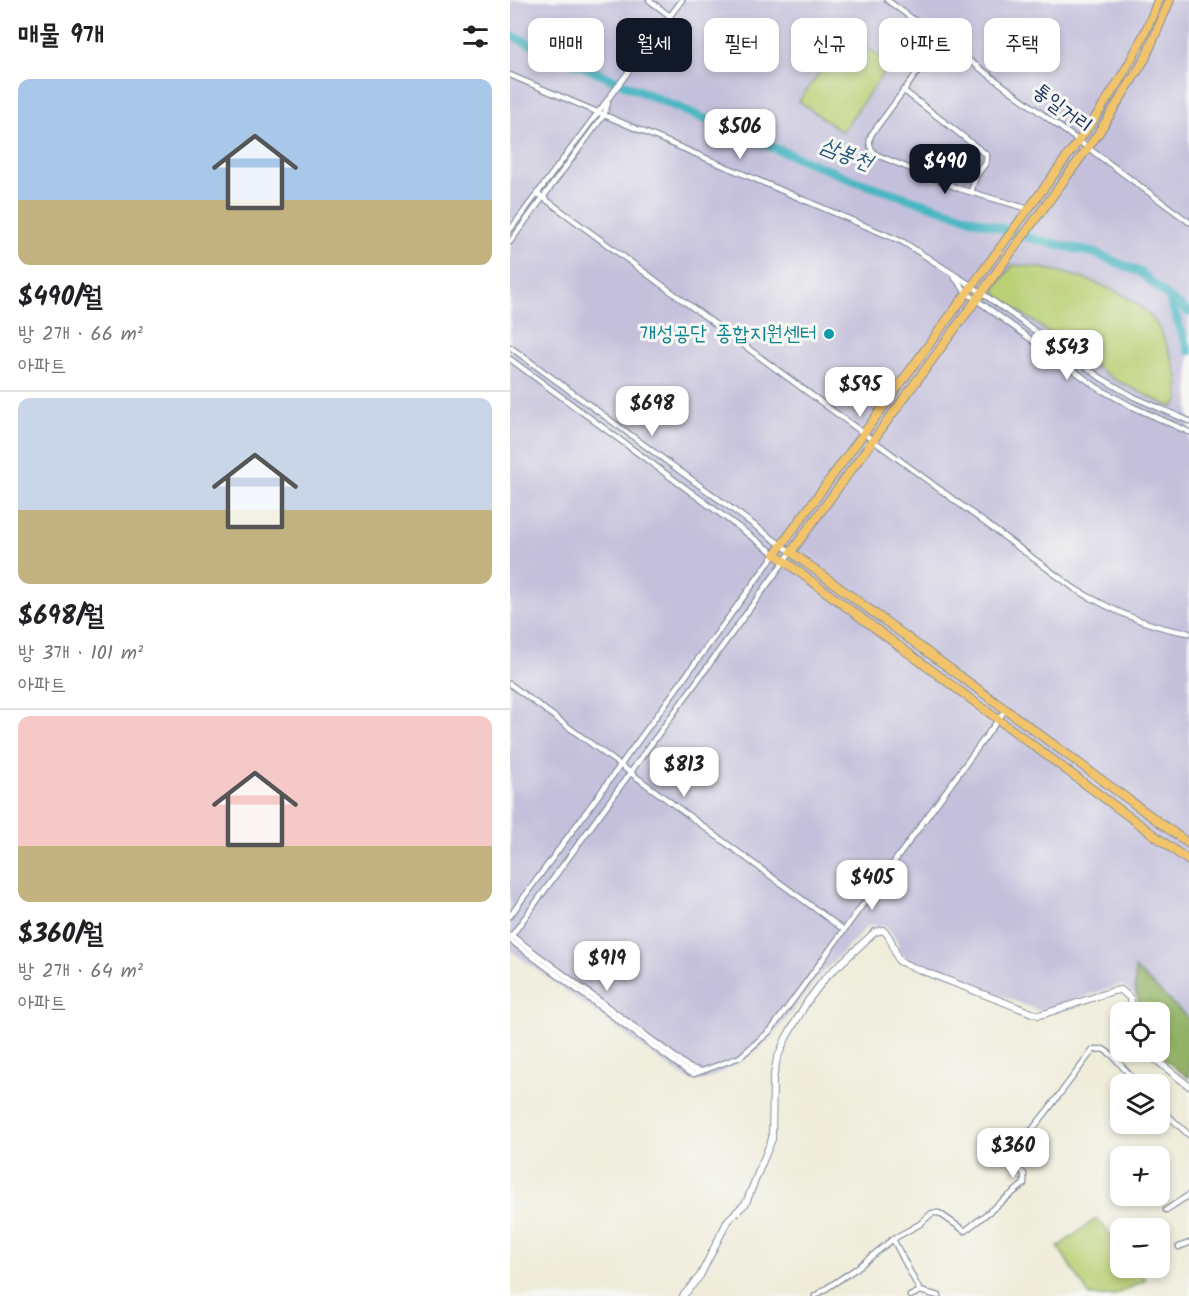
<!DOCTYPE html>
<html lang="ko">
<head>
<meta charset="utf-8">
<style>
	:root { --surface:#fff; --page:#f6f6f6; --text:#202124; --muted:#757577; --line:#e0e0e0; --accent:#111827 }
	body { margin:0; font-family:Kalam,"Poor Story",sans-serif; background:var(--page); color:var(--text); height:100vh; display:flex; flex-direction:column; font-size:22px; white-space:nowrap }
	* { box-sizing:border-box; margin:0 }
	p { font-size:20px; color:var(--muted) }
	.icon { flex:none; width:33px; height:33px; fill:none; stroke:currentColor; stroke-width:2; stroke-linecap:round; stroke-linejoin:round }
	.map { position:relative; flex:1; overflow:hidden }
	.details { display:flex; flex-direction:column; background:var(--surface); width:510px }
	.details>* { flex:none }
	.banner { position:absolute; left:18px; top:18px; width:570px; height:54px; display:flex; gap:12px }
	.tools { position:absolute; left:600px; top:1002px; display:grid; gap:12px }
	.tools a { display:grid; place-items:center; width:60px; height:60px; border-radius:12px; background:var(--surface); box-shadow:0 3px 9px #0003; font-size:30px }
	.price { position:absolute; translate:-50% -51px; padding:0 14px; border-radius:12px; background:#fff; color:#222; font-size:20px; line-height:39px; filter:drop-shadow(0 2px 3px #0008) }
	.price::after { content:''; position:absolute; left:50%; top:36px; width:18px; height:14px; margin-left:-9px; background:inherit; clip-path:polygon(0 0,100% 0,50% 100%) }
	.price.on { background:var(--accent); color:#fff }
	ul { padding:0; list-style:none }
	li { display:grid; align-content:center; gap:12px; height:318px; padding:0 18px }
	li+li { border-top:2px solid var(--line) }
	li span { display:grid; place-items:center; height:186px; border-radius:12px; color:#555 }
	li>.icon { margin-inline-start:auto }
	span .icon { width:108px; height:108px; fill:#fffc; stroke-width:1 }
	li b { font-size:26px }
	h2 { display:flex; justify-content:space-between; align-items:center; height:72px; padding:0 18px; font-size:26px }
	.pill { padding:0 21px; border-radius:12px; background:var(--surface); box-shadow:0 3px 9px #0003; font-size:21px; line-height:54px }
	.pill.on { background:var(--accent); color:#fff }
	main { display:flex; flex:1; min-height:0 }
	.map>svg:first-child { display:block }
	.industrial { fill:#c4c0db }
	.green { fill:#bad075; stroke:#6a806a; stroke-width:1.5 }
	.forest { fill:#93b266; stroke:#577062; stroke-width:1.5 }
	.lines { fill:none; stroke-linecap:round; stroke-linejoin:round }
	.river { stroke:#48b6c2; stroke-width:9 }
	.minor-casing { stroke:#858e9c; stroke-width:7 }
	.tertiary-casing { stroke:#858e9c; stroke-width:8 }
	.primary-casing { stroke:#858e9c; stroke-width:10 }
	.minor { stroke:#fff; stroke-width:4.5 }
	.tertiary { stroke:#fff; stroke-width:6 }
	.primary { stroke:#f1c36a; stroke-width:8 }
	.culture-dot { fill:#0f9aa8; stroke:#f6f6f2; stroke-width:2 }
	.labels { text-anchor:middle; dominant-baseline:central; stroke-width:6; stroke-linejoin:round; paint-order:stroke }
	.street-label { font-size:21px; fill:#1b2f5e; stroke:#f6f6f2 }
	.culture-label { font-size:21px; fill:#0d838f; stroke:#f6f6f2; text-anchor:end }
	.water-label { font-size:22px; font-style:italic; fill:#28587c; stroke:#f6f6f2 }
</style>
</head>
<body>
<main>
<section class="details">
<h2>매물 9개<svg class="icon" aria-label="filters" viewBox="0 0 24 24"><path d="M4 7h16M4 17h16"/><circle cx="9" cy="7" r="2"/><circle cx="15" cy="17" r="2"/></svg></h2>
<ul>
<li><span style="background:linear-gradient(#a9c7e8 65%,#c2b280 0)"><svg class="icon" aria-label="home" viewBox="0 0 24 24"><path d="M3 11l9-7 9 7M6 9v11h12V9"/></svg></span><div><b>$490/월</b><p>방 2개 · 66 m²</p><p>아파트</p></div></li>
<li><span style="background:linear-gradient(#c9d6e8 60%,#c2b280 0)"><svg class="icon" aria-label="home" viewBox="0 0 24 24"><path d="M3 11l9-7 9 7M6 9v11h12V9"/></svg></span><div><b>$698/월</b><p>방 3개 · 101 m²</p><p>아파트</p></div></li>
<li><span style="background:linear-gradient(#f6c9c9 70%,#c2b280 0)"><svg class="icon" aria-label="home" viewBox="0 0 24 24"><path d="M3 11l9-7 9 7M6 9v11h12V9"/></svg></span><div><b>$360/월</b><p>방 2개 · 64 m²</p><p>아파트</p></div></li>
</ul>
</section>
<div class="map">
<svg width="679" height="1296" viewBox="0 0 679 1296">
	<rect width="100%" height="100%" fill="#f6f6f2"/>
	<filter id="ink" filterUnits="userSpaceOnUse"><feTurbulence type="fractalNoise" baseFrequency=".0167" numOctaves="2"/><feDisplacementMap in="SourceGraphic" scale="12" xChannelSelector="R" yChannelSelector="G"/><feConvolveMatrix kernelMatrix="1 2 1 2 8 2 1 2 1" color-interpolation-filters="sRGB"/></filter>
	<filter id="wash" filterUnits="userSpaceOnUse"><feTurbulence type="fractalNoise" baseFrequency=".008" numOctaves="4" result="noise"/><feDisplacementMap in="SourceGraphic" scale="24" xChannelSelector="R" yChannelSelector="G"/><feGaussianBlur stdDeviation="1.35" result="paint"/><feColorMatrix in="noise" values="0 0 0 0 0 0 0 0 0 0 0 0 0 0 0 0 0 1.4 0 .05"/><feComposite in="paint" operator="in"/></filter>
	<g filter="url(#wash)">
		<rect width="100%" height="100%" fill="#efecd9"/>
		<!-- industrial -->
		<path class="industrial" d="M0,0H679V1078L644,1052H650V1012H631L627,997L611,985L530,1011L397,960L388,950V943L377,927L359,925L308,977L265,1033L249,1049L213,1072L195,1080L184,1081L173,1077L0,950Z"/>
		<!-- green -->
		<g class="green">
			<path d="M337,34L380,64L332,132L289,101Z"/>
			<path d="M503,265C545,267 619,286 645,322C651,329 666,368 668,377C669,385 668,393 669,400L663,407L650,402L602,378L488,296L485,290L487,285Z"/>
			<path d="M587,1218L610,1247V1268H627L636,1280L603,1296H580L548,1247Z"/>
		</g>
		<!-- forest -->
		<path class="forest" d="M625,968L679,1019V1078L644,1052H650V1012H631L625,988Z"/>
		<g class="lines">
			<!-- river -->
			<g class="river">
				<path d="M0,35L220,130L348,182L527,240L584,253L630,272L659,298L679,312"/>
				<path d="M659,298L679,351"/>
			</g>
		</g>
	</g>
	<g filter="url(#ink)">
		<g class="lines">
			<!-- minor casing -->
			<g class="minor-casing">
				<g id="minor">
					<path d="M139,0L160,16"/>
					<path d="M377,0L679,222"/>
					<path d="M431,40L361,135C358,143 360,150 367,155L450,189L519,209"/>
					<path d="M0,75L393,242L462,286L591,378L624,397L679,421"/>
					<path d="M393,90L477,155L476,163L466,176L461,192"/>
					<path d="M27,193L565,589C602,610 637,627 679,633"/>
					<path d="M0,230L172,0"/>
					<path d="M0,242L94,115L98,103"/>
					<path d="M445,278L457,293L588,388L621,406L679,432"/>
					<path d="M0,347L281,552L0,938"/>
					<path d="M0,359L265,554L0,916"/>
					<path d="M0,684L334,930"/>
					<path d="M1,935L180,1068L191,1071"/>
					<path d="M0,940L178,1072L184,1074L230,1057L261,1030L496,709"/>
					<path d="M650,1108L679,1135"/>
					<path d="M656,1210L679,1195"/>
					<path d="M383,1239L410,1291L429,1296"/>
					<path d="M669,1247L679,1243"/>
					<path d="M305,1296L347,1268L383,1239L410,1224L422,1213H429L455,1231L514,1184V1174L500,1157L537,1111L583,1050L593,1049L602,1055L628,1084"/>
					<path d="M400,1296L410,1291"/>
				</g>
			</g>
			<!-- tertiary casing -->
			<g class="tertiary-casing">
				<g id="tertiary">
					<path d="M636,1052L679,1086"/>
					<path d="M173,1296L190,1276L218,1220L236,1203L248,1173L262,1139L263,1079L267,1059L276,1038L297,1002L316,977L365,932L373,930C383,938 383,950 389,961L400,966L522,1013L529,1015L537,1013L603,991L611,990L620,998L624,1012"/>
				</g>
			</g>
			<!-- primary casing -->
			<g class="primary-casing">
				<g id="primary">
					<path d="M648,0C632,46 607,85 581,124L265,554L679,861"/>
					<path d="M660,0L635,59L588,134L281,552L679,844"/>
				</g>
			</g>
			<!-- minor -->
			<use href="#minor" class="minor"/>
			<!-- tertiary -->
			<use href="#tertiary" class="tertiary"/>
			<!-- primary -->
			<use href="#primary" class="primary"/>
		</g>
	</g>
	<!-- markers -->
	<circle class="culture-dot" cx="319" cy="334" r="6"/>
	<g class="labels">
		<!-- street labels -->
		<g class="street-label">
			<text transform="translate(552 109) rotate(37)">통일거리</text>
		</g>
		<!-- culture labels -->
		<g class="culture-label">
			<text x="307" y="334">개성공단 종합지원센터</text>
		</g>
		<!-- water labels -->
		<g class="water-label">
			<text transform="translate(336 155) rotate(22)">삼봉천</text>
		</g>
	</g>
</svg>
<div class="tools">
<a><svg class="icon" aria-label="locate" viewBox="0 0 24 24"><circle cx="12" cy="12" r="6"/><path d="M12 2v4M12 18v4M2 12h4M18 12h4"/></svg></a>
<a><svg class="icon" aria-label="layers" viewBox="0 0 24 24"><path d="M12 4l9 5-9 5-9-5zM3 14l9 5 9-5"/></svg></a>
<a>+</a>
<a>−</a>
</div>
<b class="price" style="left:230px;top:160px">$506</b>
<b class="price on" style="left:435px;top:195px">$490</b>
<b class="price" style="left:557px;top:381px">$543</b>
<b class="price" style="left:350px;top:418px">$595</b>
<b class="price" style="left:142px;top:437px">$698</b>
<b class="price" style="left:174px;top:798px">$813</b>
<b class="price" style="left:362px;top:911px">$405</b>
<b class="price" style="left:97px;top:992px">$919</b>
<b class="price" style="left:503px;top:1179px">$360</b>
<div class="banner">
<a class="pill">매매</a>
<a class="pill on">월세</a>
<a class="pill">필터</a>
<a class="pill">신규</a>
<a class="pill">아파트</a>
<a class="pill">주택</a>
</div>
</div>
</main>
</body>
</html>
